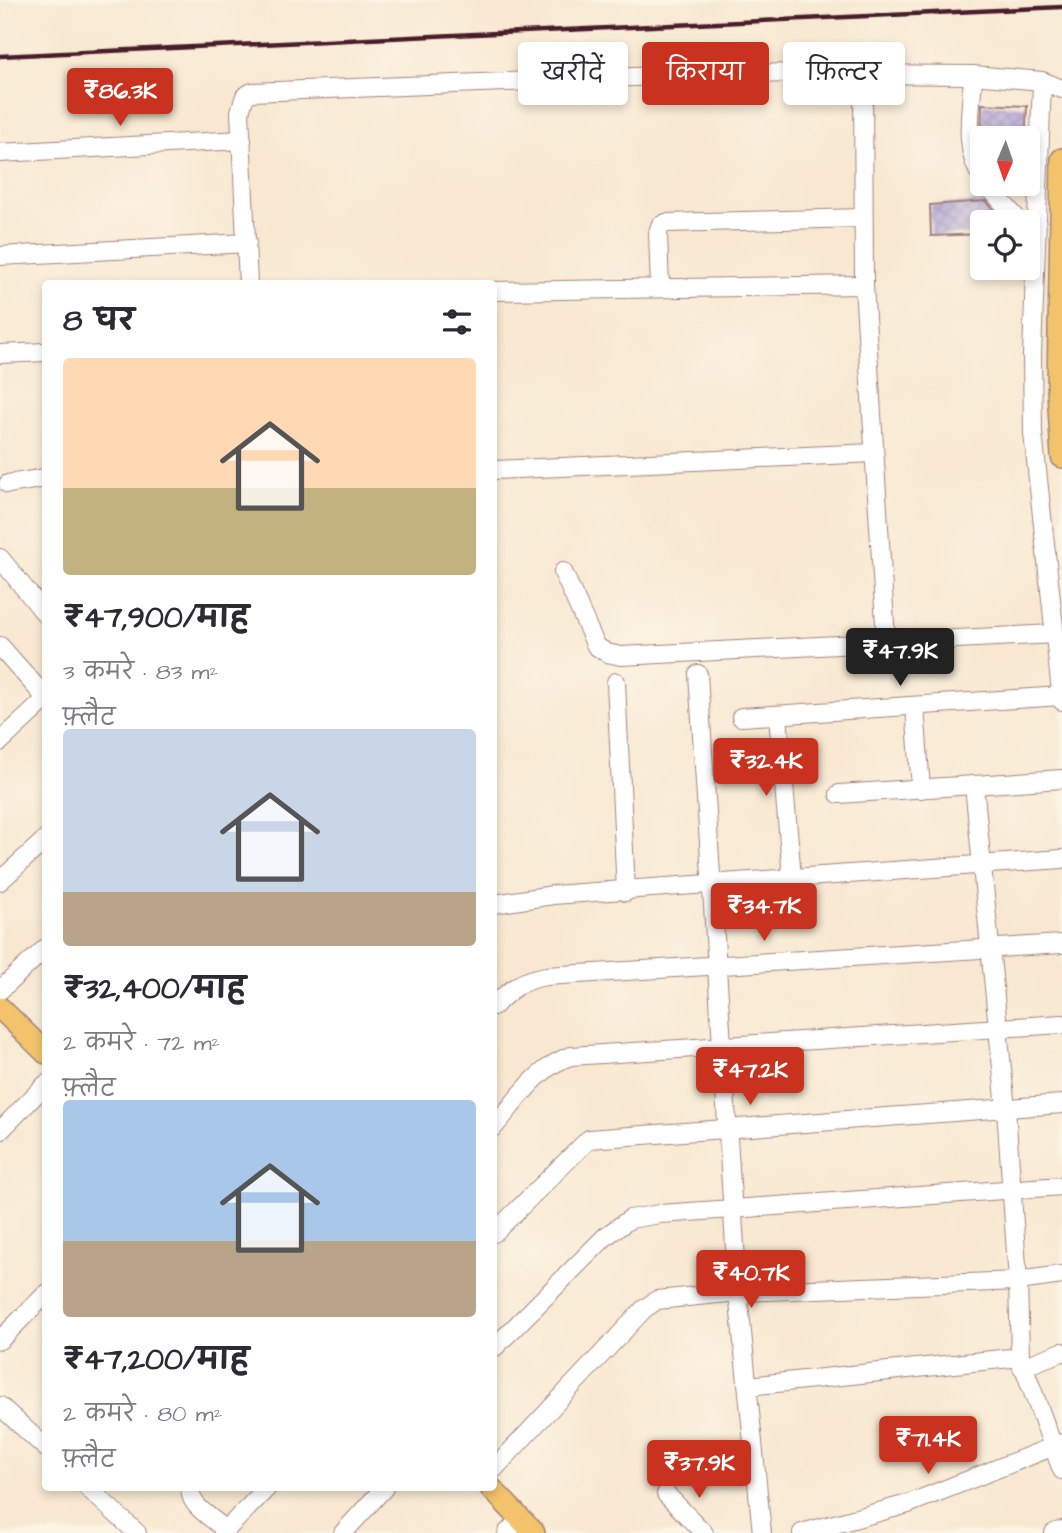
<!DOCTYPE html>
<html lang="hi">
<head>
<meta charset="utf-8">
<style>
	:root { --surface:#fff; --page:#f2f2f3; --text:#2b2b33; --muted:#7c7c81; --accent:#c8321e }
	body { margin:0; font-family:"Architects Daughter","Playpen Sans Deva",sans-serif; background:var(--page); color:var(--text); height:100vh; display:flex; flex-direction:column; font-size:26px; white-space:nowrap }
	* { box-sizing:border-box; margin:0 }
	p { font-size:23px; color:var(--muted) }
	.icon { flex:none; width:38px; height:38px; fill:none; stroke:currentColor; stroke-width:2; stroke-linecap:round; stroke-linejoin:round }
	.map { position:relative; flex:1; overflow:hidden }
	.drawer { position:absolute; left:42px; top:280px; width:455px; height:1211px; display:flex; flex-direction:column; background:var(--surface); border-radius:7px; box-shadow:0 4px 10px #0003 }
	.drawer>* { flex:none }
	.banner { position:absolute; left:518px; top:42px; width:438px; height:63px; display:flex; gap:14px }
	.needle { width:46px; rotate:182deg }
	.tools { position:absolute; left:970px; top:126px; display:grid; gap:14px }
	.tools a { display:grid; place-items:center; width:70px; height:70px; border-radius:7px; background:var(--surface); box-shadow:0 4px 10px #0003; font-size:35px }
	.price { position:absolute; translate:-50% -60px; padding:0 16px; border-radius:7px; background:var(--accent); color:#fff; font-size:23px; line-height:46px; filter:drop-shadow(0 2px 4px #0008) }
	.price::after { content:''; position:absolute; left:50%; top:42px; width:21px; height:16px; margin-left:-10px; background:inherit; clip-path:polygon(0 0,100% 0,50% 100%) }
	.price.active { background:#222; color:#fff }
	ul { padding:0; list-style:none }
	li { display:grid; align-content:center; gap:14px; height:371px; padding:0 21px }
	li span { display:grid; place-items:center; height:217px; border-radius:7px; color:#555 }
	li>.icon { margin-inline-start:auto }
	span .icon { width:126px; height:126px; fill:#fffc; stroke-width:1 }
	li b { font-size:30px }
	h2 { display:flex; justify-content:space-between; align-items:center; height:84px; padding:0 21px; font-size:30px }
	.tag { padding:0 24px; border-radius:7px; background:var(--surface); box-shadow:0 4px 10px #0003; font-size:24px; line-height:63px }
	.tag.active { background:var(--accent); color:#fff }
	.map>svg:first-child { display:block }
	.building { fill:url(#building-cross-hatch) }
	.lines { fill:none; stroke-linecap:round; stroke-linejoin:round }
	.minor-casing { stroke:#a1847e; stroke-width:20 }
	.major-casing { stroke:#a1847e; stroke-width:24 }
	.minor { stroke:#fff; stroke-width:18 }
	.major { stroke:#f2c36a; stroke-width:21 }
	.rail { stroke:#4a1f2b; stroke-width:4.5 }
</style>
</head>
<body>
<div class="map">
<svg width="1062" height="1533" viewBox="0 0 1062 1533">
	<defs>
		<pattern id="building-cross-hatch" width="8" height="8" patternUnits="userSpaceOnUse" patternTransform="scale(1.75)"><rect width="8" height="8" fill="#a99dd5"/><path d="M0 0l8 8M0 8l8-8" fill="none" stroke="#8c7fad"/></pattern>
	</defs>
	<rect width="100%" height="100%" fill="#fcf5e5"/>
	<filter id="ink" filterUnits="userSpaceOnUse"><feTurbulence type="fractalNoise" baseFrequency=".0143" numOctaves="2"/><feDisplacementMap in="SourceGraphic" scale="14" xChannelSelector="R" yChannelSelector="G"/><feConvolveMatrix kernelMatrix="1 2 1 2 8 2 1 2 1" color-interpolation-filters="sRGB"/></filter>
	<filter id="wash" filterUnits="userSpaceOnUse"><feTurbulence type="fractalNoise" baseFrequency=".00686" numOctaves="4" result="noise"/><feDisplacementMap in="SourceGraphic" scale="28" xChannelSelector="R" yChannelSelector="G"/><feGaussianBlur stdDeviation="1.57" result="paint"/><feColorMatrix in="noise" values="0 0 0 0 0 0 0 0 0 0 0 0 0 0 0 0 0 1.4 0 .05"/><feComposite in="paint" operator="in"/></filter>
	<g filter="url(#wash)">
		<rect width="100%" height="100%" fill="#f8e8d1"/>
		<g id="blocks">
			<!-- building -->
			<g class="building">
				<path d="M982,104L1027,106L1025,138H981Z"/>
				<path d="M986,201L1004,222H982V234L931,236L930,205Z"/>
			</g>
		</g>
	</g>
	<g filter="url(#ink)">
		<use href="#blocks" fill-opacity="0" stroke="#a1847e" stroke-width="2"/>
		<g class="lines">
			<!-- minor casing -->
			<g class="minor-casing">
				<g id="minor">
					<path d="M863,72L864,285L886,640"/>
					<path d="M973,75C972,106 962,150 982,177"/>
					<path d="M1042,81L1062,89"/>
					<path d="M0,153L242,140"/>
					<path d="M986,184L1020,222"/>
					<path d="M0,256L247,243"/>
					<path d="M248,284L240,112L245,96L252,92L734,73L973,75L1042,81L1032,355L1033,433L1062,701"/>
					<path d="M660,288L658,233L660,226L666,223L863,218"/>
					<path d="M494,291L864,285"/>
					<path d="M0,354L46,352"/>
					<path d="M494,470L874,453"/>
					<path d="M8,484L46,478"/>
					<path d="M0,558L46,615"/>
					<path d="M563,572L596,646L607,653L621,656L1055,634"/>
					<path d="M0,646L46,698"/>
					<path d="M698,674L738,1292L762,1533"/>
					<path d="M616,682L626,892"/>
					<path d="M915,707L921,789"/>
					<path d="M778,716L792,877"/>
					<path d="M741,717L1061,696"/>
					<path d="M0,742L46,699"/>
					<path d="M974,785L1006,1109L1018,1281L1020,1357L1062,1470"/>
					<path d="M839,794L1062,779"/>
					<path d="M0,881L46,839"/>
					<path d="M494,904L553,895L1062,859"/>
					<path d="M0,990L46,948"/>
					<path d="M494,1006C510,989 522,980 546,976L1062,944"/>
					<path d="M494,1127C516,1102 538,1066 571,1056L1062,1024"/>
					<path d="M0,1131L46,1084"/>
					<path d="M494,1233L589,1139L1062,1104"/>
					<path d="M0,1340L46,1294"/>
					<path d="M494,1348L606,1236L630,1219L660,1214L1062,1186"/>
					<path d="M1022,1367L1062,1352"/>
					<path d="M748,1386L1020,1357"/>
					<path d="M0,1406L46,1448"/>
					<path d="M494,1469L644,1309L657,1300L738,1292L1018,1281L1062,1275"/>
					<path d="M88,1488L137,1533"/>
					<path d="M191,1488C187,1505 214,1519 226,1530"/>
					<path d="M666,1494L704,1533"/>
					<path d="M223,1533L267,1488"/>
					<path d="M343,1533L384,1488"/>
					<path d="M507,1533L520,1519"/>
					<path d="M802,1533L908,1504L1062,1443"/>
					<path d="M1054,1533L1062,1530"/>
				</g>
			</g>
			<!-- major casing -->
			<g class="major-casing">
				<g id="major">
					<path d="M1062,159L1058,390L1062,457"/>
					<path d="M0,1008L46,1053"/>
					<path d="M491,1488L534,1533"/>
				</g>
			</g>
			<!-- minor -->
			<use href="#minor" class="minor"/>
			<!-- major -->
			<use href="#major" class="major"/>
			<!-- rail -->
			<path class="rail" d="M0,56L1062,7"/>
		</g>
	</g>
</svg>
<div class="tools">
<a><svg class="needle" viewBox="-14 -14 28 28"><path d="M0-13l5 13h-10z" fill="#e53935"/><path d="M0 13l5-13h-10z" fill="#7c7c81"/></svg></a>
<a><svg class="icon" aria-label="locate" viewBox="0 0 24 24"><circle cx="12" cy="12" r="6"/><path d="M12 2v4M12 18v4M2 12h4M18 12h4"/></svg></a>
</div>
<b class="price" style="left:120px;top:128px">₹86.3K</b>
<b class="price active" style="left:900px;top:688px">₹47.9K</b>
<b class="price" style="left:766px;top:798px">₹32.4K</b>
<b class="price" style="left:764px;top:943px">₹34.7K</b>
<b class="price" style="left:750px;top:1107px">₹47.2K</b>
<b class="price" style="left:751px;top:1310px">₹40.7K</b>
<b class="price" style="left:928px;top:1476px">₹71.4K</b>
<b class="price" style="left:699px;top:1500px">₹37.9K</b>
<div class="banner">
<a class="tag">खरीदें</a>
<a class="tag active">किराया</a>
<a class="tag">फ़िल्टर</a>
</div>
<section class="drawer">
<h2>8 घर<svg class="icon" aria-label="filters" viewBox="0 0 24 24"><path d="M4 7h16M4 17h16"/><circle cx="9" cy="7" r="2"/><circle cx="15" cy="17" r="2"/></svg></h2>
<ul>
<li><span style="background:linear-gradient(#ffd9b3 60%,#c2b280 0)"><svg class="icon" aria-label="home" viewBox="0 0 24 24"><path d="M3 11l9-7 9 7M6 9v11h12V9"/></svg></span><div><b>₹47,900/माह</b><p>3 कमरे · 83 m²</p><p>फ़्लैट</p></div></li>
<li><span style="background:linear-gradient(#c9d6e8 75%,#b9a48a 0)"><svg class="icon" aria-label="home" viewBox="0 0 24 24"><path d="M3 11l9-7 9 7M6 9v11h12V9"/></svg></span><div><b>₹32,400/माह</b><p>2 कमरे · 72 m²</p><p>फ़्लैट</p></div></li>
<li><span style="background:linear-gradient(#a9c7e8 65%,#b9a48a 0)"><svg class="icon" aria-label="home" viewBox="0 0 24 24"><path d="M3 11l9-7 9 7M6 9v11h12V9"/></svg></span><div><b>₹47,200/माह</b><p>2 कमरे · 80 m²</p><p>फ़्लैट</p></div></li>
</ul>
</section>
</div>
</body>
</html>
